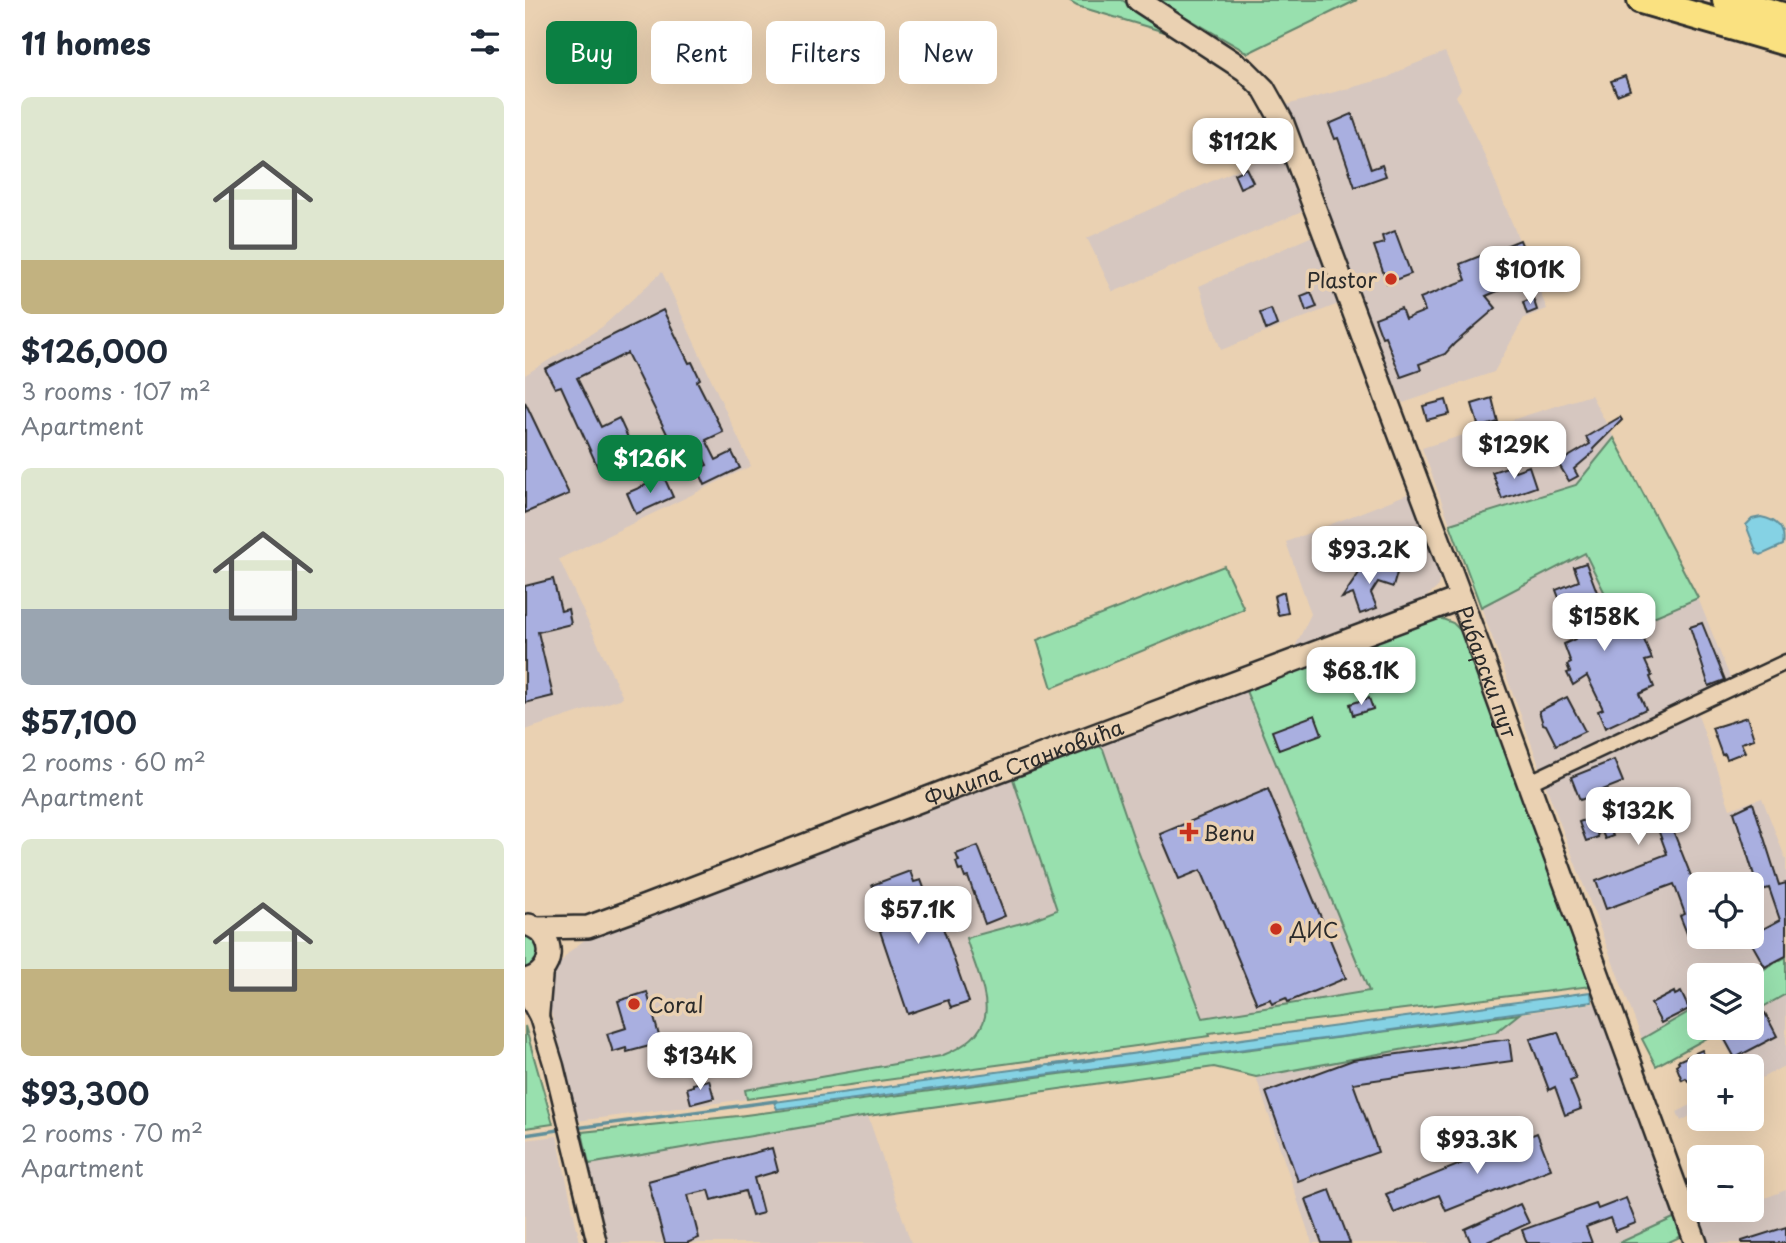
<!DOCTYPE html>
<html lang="en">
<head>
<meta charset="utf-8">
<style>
	:root { --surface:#fff; --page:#f2f2f3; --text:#1f2937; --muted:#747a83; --accent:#0b8043 }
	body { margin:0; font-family:"Playpen Sans",sans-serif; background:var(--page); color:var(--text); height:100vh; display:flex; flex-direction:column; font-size:26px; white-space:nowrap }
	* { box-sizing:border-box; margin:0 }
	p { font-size:23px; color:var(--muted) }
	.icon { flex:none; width:38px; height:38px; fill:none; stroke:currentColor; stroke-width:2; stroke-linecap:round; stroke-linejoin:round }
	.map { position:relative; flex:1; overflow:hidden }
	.sheet { display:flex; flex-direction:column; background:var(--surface); width:525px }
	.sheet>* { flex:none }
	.guide { position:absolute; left:21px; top:21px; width:665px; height:63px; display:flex; gap:14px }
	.buttons { position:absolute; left:1162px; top:872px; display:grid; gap:14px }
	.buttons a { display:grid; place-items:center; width:77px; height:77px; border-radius:10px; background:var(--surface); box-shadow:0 7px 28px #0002; font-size:35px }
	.price { position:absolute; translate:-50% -60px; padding:0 16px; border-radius:14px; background:#fff; color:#222; font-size:23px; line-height:46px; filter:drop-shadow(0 2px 4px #0008) }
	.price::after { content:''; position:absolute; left:50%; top:42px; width:21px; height:16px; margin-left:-10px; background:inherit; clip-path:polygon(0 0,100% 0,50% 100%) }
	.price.active { background:var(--accent); color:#fff }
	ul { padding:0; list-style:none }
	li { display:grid; align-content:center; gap:14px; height:371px; padding:0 21px }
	li span { display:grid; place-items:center; height:217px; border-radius:10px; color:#555 }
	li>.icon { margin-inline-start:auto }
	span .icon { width:126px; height:126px; fill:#fffc; stroke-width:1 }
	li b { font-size:30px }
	h2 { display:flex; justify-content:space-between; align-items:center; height:84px; padding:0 21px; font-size:30px }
	.pill { padding:0 24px; border-radius:10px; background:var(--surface); box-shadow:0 7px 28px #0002; font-size:24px; line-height:63px }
	.pill.active { background:var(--accent); color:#fff }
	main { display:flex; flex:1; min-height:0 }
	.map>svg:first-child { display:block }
	.built { fill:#d6c7c0; fill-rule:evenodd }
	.green { fill:#98e0ae; stroke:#62866c; stroke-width:2 }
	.water { fill:#85d2e4; stroke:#618f9a; stroke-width:2 }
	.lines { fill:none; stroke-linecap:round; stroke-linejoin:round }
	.stream { stroke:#618f9a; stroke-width:3.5 }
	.building { fill:#a9afe0; stroke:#2b2b2b; stroke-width:2 }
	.minor-casing { stroke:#2b2b2b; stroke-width:19 }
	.tertiary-casing { stroke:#2b2b2b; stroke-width:23 }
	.secondary-casing { stroke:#2b2b2b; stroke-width:26 }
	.motorway-casing { stroke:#2b2b2b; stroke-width:32 }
	.minor { stroke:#ead1b2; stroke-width:14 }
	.tertiary { stroke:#ead1b2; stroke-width:18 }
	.secondary { stroke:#ead1b2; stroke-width:21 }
	.motorway { stroke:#fae180; stroke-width:26 }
	.poi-dot { fill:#c8321e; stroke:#ead1b2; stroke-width:2.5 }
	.labels { text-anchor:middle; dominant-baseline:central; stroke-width:7; stroke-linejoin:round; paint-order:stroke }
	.poi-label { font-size:21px; fill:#2b2b2b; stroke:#ead1b2; text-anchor:start }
	.street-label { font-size:21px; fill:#2b2b2b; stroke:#ead1b2 }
</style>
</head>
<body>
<main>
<section class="sheet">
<h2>11 homes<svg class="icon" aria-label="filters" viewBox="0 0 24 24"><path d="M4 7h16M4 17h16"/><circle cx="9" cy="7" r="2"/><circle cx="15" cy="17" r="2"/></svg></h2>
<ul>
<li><span style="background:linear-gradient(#dfe7d0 75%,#c2b280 0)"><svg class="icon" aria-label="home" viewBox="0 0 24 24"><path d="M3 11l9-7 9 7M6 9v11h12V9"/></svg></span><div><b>$126,000</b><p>3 rooms · 107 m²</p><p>Apartment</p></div></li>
<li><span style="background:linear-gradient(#dfe7d0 65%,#9aa5b1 0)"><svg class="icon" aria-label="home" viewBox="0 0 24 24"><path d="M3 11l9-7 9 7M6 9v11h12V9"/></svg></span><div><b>$57,100</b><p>2 rooms · 60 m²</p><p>Apartment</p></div></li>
<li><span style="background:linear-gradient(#dfe7d0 60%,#c2b280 0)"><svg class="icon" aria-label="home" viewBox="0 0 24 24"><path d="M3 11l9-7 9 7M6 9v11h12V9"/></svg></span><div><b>$93,300</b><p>2 rooms · 70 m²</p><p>Apartment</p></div></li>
</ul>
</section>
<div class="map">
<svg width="1261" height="1243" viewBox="0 0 1261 1243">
	<rect width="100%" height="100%" fill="#ead1b2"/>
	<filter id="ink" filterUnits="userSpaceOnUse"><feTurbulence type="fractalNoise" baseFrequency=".0143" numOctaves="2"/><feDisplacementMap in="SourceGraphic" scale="14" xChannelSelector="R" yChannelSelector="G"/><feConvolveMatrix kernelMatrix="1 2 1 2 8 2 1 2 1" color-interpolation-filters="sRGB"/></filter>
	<g filter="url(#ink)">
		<!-- built -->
		<g class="built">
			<path d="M920,52L936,89L931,96L959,154L1022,309L999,318L969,372L878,403L840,317L761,105L862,78L882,67Z"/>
			<path d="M757,149L784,209L588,292L562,238Z"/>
			<path d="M792,234L816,303L696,350L674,286Z"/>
			<path d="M137,272L226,466L34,559L98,698L0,730V375L77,327Z"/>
			<path d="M1066,395L1089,438L1051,485L925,524L897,448Z"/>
			<path d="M885,493L913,560L915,579L912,588L891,606L768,651L786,614L761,542Z"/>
			<path d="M1061,553L1098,629L1173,598L1206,680L1016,770L956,607Z"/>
			<path d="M719,686L844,991L678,1018L613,851L578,749L573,745Z"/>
			<path d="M1171,709L1205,809L1237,798L1261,860V957L1227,976L1174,975V1006L1117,1039L1019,781ZM1174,884H1227V936H1174Z"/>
			<path d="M488,779L533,910L504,921L441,938L463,1007L459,1026L438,1047L416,1056L221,1090L222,1099L52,1121L22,995L25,980L33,966L44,952L67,934Z"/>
			<path d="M1261,994V1065L1227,1083V1066H1213L1193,1033L1202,1027H1227V1013Z"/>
			<path d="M1070,1003L1104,1078L1155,1215L1094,1243H787L731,1077L971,1033L994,1014Z"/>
			<path d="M1174,1101V1111L1156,1121L1152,1112Z"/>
			<path d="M343,1116L386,1243H83L64,1164Z"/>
			<path d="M32,1136L55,1243H0V1140Z"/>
			<path d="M1261,1190V1243H1183L1175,1222L1210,1209H1227V1203Z"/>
		</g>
		<!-- green -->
		<g class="green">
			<path d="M542,0H597L650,35L552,6Z"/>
			<path d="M632,0H832L723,53Z"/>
			<path d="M1089,438L1173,598L1098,630L1060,553L956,607L925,524L1051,485Z"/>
			<path d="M699,566L719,609L527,688L512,640Z"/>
			<path d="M915,618L928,623L938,633L1066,986L684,1033L685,1036L222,1099L220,1090L416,1056C485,1029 458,993 441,938L504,921L532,910L488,779L573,745L578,749L613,851L678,1018L844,991L719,686L904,620Z"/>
			<path d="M0,931H4L18,955L0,973Z"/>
			<path d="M1261,957V994L1227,1013V976Z"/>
			<path d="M1174,1006V1027H1202L1131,1066L1117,1039Z"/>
			<path d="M994,1014L971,1032L731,1077L689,1067L343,1116L64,1164L57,1132L213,1116Z"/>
			<path d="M0,1026L28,1124L0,1128Z"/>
			<path d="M1155,1215L1159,1235L1142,1243H1094Z"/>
		</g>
		<!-- water -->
		<g class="water">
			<path d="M1236,517C1252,520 1261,529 1258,545L1236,555L1232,553L1221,525L1227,519Z"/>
			<path d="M1066,992L1067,1002L845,1033L252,1109L249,1102Z"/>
		</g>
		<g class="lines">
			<!-- stream -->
			<g class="stream">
				<path d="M550,1062L570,1059"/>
				<path d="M526,1065L543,1063"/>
				<path d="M498,1069L518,1066"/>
				<path d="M51,1128L251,1101"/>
				<path d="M0,1135L40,1129"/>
			</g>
		</g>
		<!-- building -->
		<g class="building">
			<path d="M1100,76L1105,90L1092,95L1086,81Z"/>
			<path d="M827,114L846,169L857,165L861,176L830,187L813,138L810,139L804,124Z"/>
			<path d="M721,168L728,182L715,188L709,174Z"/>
			<path d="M870,231L886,274L862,283L849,246L859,243L857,236Z"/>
			<path d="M995,240L1001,255L985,262L994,282L961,296L971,308L929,344L920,354L894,364L896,370L876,377L860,336L857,337L850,318L876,308L880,319L900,311L895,298L941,280L935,264Z"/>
			<path d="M786,292L792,307L781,311L776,296Z"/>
			<path d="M1008,298L1012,310L1002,314L998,302Z"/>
			<path d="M746,309L752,325L741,330L735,313Z"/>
			<path d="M138,310L164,363L167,362L175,379L172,381L198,432L181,440L191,460L207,452L215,468L180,485L173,469L182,465L172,445L159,451L148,446L102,353L52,378L76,427L94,418L110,453L74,470L36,386L30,388L20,369Z"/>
			<path d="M967,398L973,422L954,428L947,404Z"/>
			<path d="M921,400L925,414L902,420L898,406Z"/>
			<path d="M0,402L44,494L0,513Z"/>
			<path d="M1095,417L1097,420L1068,449L1069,452L1049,469L1053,476L1044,481L1033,463L1065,444L1061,437Z"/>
			<path d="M988,465L990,471L1004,466L1011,487L977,499L967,472Z"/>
			<path d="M139,477L148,497L111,514L102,493Z"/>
			<path d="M1061,563L1083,621L1095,639L1115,630L1127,659L1120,661L1127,676L1125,677L1129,687L1114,694L1121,709L1080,728L1073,711L1078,709L1062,676L1048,685L1042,673L1045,672L1042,665L1046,663L1039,644L1050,639L1031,590L1054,581L1049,567Z"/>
			<path d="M850,564L872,573L868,587L853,582L846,593L852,608L835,614L828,594L817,598L836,570Z"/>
			<path d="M28,579L36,611L43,609L46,624L13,632L28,696L0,703V586Z"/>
			<path d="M759,592L763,613L753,615L749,596Z"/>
			<path d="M1177,623L1200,680L1184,686L1165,627Z"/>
			<path d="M1042,697L1060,731L1031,745L1021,725L1018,724L1014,711Z"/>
			<path d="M844,698L848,709L828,715L825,704Z"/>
			<path d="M790,715L797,734L754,750L747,731Z"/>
			<path d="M1222,717L1229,739L1216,743L1220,752L1202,759L1200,754L1197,755L1187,728Z"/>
			<path d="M1089,760L1098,782L1070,793L1079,813L1133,793L1174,896V932L1163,936L1155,916L1160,914L1149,884L1081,909L1071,881L1142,854L1127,813L1085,829L1088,836L1080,839L1077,832L1072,834L1073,837L1061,841L1054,822L1070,816L1061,798L1055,800L1046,777Z"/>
			<path d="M743,789L821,978L763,1002L761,998L747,1004L745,999L732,1004L676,870L654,879L635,834Z"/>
			<path d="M1228,803L1254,885L1261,883V956L1240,967L1223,937L1255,920L1244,888L1234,891L1209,812Z"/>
			<path d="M453,846L480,916L460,924L443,877L440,878L437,870L434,871L431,862L434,861L431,854Z"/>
			<path d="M385,871L389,882L396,880L408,912L412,911L444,1002L426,1008L423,1000L383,1014L355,931L362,928L347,885Z"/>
			<path d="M122,992L136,1043L102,1052L101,1048L88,1052L82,1034L101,1028L93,1001Z"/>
			<path d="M1149,992L1150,995L1156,992L1164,1009L1136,1023L1126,1004Z"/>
			<path d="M1240,1013L1252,1036L1210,1058L1198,1036L1213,1027H1227V1020Z"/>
			<path d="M1033,1032L1051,1079L1045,1081L1056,1109L1040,1115L1030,1087L1024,1090L1005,1039Z"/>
			<path d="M984,1039L987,1061L828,1083L853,1152L773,1181L741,1092L828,1060Z"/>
			<path d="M1177,1050L1184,1066H1174V1075L1163,1081L1161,1078L1157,1080L1151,1065L1154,1063L1153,1061Z"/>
			<path d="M184,1080L189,1098L166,1104L162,1088L168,1086V1084Z"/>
			<path d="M1012,1133L1026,1169L921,1211L914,1195L869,1213L861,1194Z"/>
			<path d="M247,1148L253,1171L229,1178L238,1213L227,1216L220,1191L187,1200L184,1190L163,1195L174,1238L162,1243H140L123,1181Z"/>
			<path d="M805,1190L825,1243H797L781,1199Z"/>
			<path d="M1101,1198L1111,1223L1090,1231L1085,1218L1061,1227L1067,1243H1002L997,1230L1071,1204L1073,1209Z"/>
			<path d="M995,1204L1004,1223L960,1243H946L940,1229Z"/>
			<path d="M1261,1227V1243H1217V1241Z"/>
		</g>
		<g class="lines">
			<!-- minor casing -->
			<g class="minor-casing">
				<path id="minor" d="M1003,783L1261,662"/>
			</g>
			<!-- tertiary casing -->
			<g class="tertiary-casing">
				<g id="tertiary">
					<path d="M0,991L14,1017L29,1066L72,1243"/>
					<path d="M14,1017L18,971"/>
				</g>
			</g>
			<!-- secondary casing -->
			<g class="secondary-casing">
				<g id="secondary">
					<path id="s1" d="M613,0L720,70L739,89L757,121L936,598L1171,1243"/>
					<path id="s2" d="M11,928L63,927L115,908L439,784L936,598"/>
					<path d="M0,980C30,974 33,935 4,925"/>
				</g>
			</g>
			<!-- motorway casing -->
			<g class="motorway-casing">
				<g id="motorway">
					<path d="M1116,0L1261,42"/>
					<path d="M1201,0L1261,17"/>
				</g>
			</g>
			<!-- minor -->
			<use href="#minor" class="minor"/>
			<!-- tertiary -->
			<use href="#tertiary" class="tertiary"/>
			<!-- secondary -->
			<use href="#secondary" class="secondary"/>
			<!-- motorway -->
			<use href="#motorway" class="motorway"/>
		</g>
	</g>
	<!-- markers -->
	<g class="poi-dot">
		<circle cx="866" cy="279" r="7"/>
		<path d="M660.5 821.5h7v7h7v7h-7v7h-7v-7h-7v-7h7z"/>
		<circle cx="751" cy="929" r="7"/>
		<circle cx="109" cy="1004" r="7"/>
	</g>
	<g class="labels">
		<!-- poi labels -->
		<g class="poi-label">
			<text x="852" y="279" text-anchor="end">Plastor</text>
			<text x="678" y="832">Benu</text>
			<text x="765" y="929">ДИС</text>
			<text x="123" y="1004">Coral</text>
		</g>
		<!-- street labels -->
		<g class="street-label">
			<text stroke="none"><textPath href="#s1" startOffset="779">Рибарски пут</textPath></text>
			<text stroke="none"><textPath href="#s2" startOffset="518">Филипа Станковића</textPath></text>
		</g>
	</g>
</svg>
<div class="buttons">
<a><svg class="icon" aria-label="locate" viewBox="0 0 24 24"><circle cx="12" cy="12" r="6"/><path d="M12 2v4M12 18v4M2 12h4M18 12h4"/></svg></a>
<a><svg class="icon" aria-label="layers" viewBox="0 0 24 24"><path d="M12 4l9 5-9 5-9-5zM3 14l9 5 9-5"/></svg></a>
<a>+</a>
<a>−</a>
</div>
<b class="price" style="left:718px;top:178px">$112K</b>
<b class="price" style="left:1005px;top:306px">$101K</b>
<b class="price" style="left:989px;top:481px">$129K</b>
<b class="price active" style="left:125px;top:495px">$126K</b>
<b class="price" style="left:844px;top:586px">$93.2K</b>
<b class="price" style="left:1079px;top:653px">$158K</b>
<b class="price" style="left:836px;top:707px">$68.1K</b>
<b class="price" style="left:1113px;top:847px">$132K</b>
<b class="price" style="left:393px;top:946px">$57.1K</b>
<b class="price" style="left:175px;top:1092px">$134K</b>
<b class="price" style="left:952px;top:1176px">$93.3K</b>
<div class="guide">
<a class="pill active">Buy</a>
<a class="pill">Rent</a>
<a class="pill">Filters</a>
<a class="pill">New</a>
</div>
</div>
</main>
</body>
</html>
